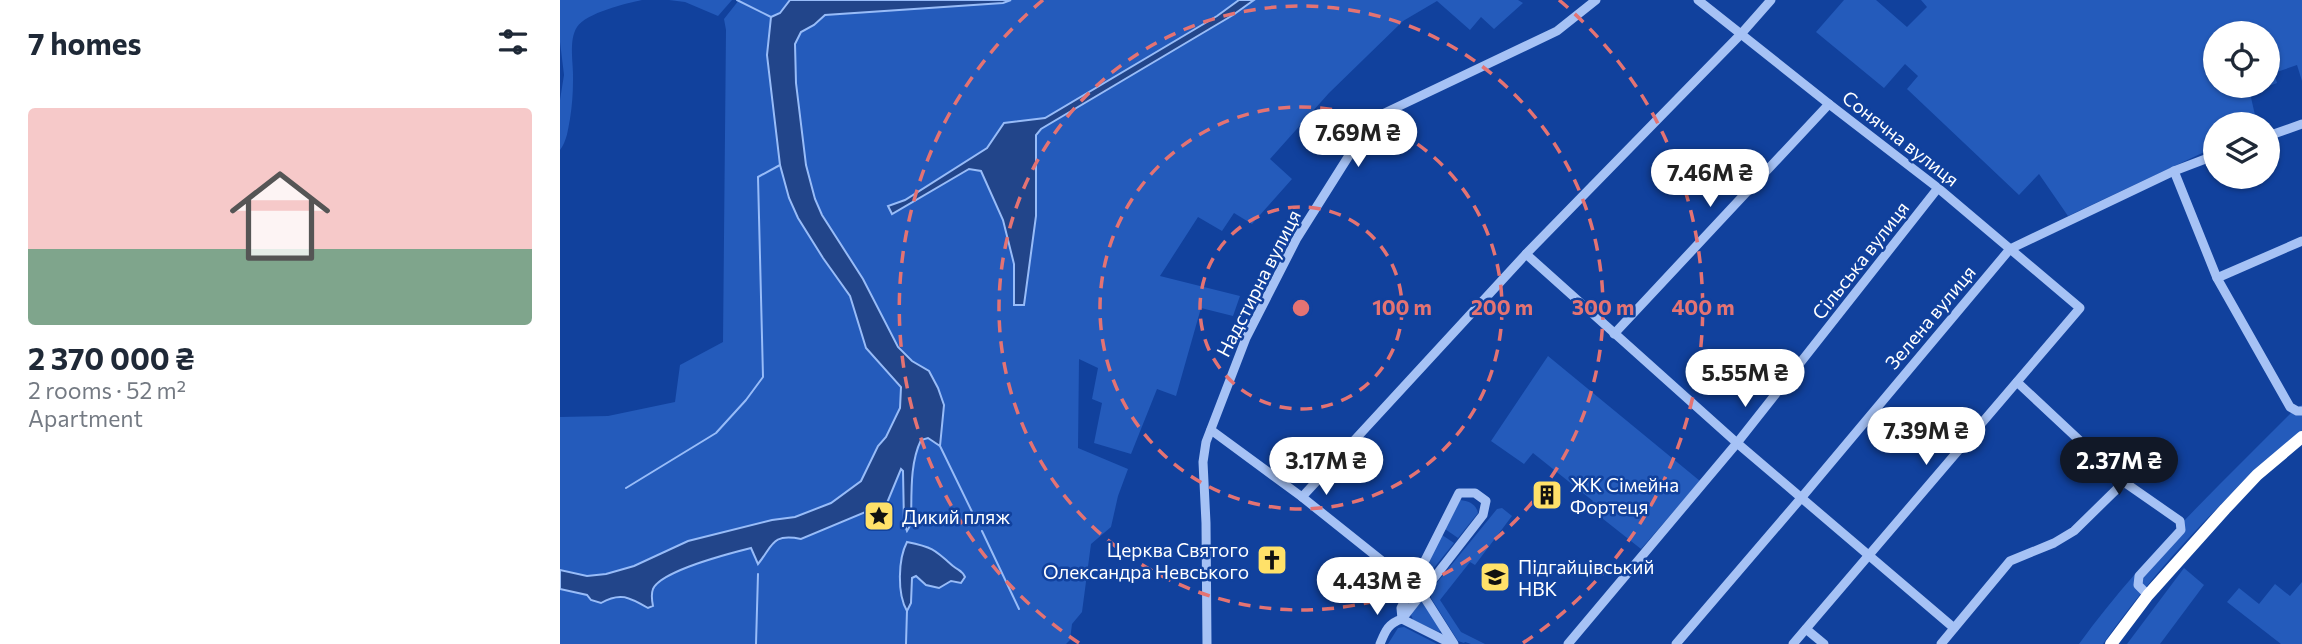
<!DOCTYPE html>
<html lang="en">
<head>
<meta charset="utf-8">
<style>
	:root { --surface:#fff; --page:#f6f6f7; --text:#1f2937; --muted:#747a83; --line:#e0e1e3; --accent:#111827 }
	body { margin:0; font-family:Commissioner,sans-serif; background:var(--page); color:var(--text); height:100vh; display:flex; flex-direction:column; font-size:26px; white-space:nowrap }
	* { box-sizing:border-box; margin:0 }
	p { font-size:23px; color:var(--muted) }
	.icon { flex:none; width:38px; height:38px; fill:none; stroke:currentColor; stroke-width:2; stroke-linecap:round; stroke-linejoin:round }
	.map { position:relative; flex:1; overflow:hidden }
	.drawer { display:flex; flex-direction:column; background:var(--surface); width:560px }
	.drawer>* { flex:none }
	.fabs { position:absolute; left:1643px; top:21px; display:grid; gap:14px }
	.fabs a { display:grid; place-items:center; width:77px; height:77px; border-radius:50%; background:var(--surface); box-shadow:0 2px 5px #0004; font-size:35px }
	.price { position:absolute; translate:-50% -60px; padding:0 16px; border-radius:24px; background:#fff; color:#222; font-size:23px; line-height:46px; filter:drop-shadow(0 2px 4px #0008) }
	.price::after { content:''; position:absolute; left:50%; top:42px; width:21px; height:16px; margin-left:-10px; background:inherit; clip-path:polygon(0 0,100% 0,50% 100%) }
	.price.selected { background:var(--accent); color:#fff }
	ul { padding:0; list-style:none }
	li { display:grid; align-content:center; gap:14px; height:371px; padding:0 28px }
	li+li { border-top:2px solid var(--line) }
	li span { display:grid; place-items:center; height:217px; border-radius:7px; color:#555 }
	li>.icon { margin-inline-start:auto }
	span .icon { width:126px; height:126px; fill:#fffc; stroke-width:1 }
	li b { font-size:30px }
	h2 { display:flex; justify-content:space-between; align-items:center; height:84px; padding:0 28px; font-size:30px }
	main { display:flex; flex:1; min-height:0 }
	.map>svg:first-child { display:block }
	.green { fill:#245bbb; fill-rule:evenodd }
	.water { fill:#22458a; stroke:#98bcf8; stroke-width:2 }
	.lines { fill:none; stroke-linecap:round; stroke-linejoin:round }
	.stream { stroke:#98bcf8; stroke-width:2 }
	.minor { stroke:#a6c2f5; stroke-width:9 }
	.highway { stroke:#fff; stroke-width:12 }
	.ring { fill:none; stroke:#e47373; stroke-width:3.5; stroke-dasharray:12 9 }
	.labels { text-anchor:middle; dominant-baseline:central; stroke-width:5; stroke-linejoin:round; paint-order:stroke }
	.street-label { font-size:19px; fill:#fff; stroke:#11419d }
	.poi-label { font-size:19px; fill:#fff; stroke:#11419d; text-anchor:start }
	.centre { fill:#e47373; stroke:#11419d; stroke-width:3.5 }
	.ring-label { font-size:21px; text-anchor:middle; font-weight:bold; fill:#e47373; stroke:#11419d; stroke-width:5; stroke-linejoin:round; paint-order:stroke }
</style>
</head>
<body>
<main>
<section class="drawer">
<h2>7 homes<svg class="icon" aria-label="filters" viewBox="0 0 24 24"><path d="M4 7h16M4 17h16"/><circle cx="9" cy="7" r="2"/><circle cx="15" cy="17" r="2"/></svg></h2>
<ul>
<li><span style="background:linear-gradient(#f6c9c9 65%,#7fa58c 0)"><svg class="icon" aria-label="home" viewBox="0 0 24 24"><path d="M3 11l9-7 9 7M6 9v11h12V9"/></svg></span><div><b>2 370 000 ₴</b><p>2 rooms · 52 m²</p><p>Apartment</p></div></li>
</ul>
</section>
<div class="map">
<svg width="1742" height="644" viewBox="0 0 1742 644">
	<rect width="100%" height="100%" fill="#11419d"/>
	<!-- green -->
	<g class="green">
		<path d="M0,0H82C67,3 26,13 17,27C8,41 14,64 13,81C13,93 12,106 10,119C8,129 7,141 0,150V100L4,75L0,42Z"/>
		<path d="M109,0H172L158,16L125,2Z"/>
		<path d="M179,0H230L220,13L211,17L210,34L229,198L238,218L263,258L290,296L306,348L341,387L340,408L326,437L318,446L301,481L271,503L235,517L212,520L128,541L74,566L46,574L27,576L0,570V417L48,416L115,402L120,365L163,342L166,30L164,19Z"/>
		<path d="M451,0H679L657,16L485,118L444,123L427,148L345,200L328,206L332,214L409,169L421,171L443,220L454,264V305H464L476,216V135L481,129L687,6L694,0H958L963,3L934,29L921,17L910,30L877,1L843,21L769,93L710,159L732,179L692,224L674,213L662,231L638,217L600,276L680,296L673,316L641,308L616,396L597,389L571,454L534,443L542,403L532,399L538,368L519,359L518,448L568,469L558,496L551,527L531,544L522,612L512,624L510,640L506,644H0V589C31,596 62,595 93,606C92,600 91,594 93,589C102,571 171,553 191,548L195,560L202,559C211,542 222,535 241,539L327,503L352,361C329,338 319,307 303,279C288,253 268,229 256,201C243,171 242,135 238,102C237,88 232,57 235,44C238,30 255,24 265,15L443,3ZM342,556L388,560L392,565L403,572L396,583L356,576L352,578L342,603Z"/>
		<path d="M1284,0H1316L1347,27L1367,7L1361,0H1742V81L1737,65L1714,73L1717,83L1690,93L1697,124H1656L1655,147L1508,216L1479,174L1459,195L1347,89L1358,76L1345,64L1324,88L1256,32ZM1656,33H1708V86H1656Z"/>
		<path d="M988,356L1140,481L1081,549L1028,507L1033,501L973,453L964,464L931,441Z"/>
		<path d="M1742,405V431C1668,492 1599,564 1543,644H1519C1581,558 1661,484 1735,409Z"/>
		<path d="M900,500C909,501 916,504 918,513L898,538L885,529Z"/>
		<path d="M942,508L952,516L915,565L910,562L880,600L901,632L925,644H911L905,642L904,643L898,641L871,598V590L937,509Z"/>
		<path d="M882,535L894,543L861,584L857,581Z"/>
		<path d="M1624,568L1644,585L1600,644H1567Z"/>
		<path d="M1742,582V644H1721L1667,602L1679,588L1699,604L1715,584L1730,596Z"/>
		<path d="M858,601H863L881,630L879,632L853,620L850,612Z"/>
		<path d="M844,627L877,644H828L838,628Z"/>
	</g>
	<!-- water -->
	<g class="water">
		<path d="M230,0H451L443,3L265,15L254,25L241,32L235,44L236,83L246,165L255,199L262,215L303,279L338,347L352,361L369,371L378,388L384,405L380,446L368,438L361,440C349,465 352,497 351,524L347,531L344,523L343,471L341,469L327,503L241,539C211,533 213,546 198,564L191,548C171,553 101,571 93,589C91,594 92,601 93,606L88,608C69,597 60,592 41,603L31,600L27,595L0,589V570L27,576L46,574L74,566L128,541L212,520L235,517L271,503L301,481L318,446L326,437L340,408L341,387L306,348L290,296L263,258L238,218L229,198L220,165L207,55L211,17L220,13Z"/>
		<path d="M679,0H694L673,15L481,129L476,135V216L464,305H454V264L443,220L421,171L409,169L332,214L328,206L345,200L427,148L444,123L485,118L657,16Z"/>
		<path d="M347,542C372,547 374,549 393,566C399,571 402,570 405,577L401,583L391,581L379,588L366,585L356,576L352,578L351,603L347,611C337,594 338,559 347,542Z"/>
	</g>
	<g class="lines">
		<!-- stream -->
		<g class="stream">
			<path d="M177,0L211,17"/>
			<path d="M380,446L416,520"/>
			<path d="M66,488L156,433L186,400L203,377L198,177L220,165"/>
			<path d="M422,531L459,609"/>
			<path d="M196,644L198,574"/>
			<path d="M346,644L347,610"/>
		</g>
		<!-- minor -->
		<g class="minor">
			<path d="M1138,0L1269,104L1378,188L1520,308L1233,644"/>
			<path d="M1708,136L1742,124"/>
			<path d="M1614,171L1657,278L1730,407L1737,411H1742"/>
			<path d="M966,254L1177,443L1394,628"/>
			<path d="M1657,278L1742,241"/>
			<path d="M1054,334L1269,104"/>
			<path d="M1457,382L1564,482L1620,521L1621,530L1579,576L1578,585L1588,595"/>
			<path d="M651,430L742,497L861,592L894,644"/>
			<path d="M899,493H915L926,501L923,515L842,619L841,608Z"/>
			<path d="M742,497L966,254L1181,34L1211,0"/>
			<path d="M842,619L892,644"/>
			<path d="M1246,629L1264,644"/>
			<path d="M647,644L646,523L643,462L646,442L686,338L737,238L812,119L997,31L1036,0"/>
			<path d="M820,644C825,632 828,623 842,619"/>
			<path d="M1008,644L1177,443L1378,188"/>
			<path d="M1116,644L1242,497L1450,249L1614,171L1656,155"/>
			<path d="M1381,644L1450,561L1494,543L1514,531L1564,482"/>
		</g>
		<!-- highway -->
		<path class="highway" d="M1551,644L1588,595L1665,509L1697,475L1742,437"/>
	</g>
	<!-- distance rings -->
	<g class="ring">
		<circle cx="741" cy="308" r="101"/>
		<circle cx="741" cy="308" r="201"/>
		<circle cx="741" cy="308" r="302"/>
		<path d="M519 643A402 402 0 0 1 483 0M999 0A402 402 0 0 1 963 643"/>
	</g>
	<!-- icons -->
	<defs>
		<g id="building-square" transform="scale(1.575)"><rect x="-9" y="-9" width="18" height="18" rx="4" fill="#ffe169" stroke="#11419d"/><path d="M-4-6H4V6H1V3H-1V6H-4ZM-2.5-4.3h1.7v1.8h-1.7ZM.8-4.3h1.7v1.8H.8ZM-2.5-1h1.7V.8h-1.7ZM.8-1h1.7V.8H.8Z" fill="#111"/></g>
		<g id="sight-square" transform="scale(1.575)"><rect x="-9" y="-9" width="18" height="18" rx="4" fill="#ffe169" stroke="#11419d"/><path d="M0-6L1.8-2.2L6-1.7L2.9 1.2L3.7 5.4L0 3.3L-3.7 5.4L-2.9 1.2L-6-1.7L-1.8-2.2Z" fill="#111"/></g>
		<g id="church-square" transform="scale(1.575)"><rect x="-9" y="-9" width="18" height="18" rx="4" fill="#ffe169" stroke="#11419d"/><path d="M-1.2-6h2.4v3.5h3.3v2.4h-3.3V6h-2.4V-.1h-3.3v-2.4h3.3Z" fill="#111"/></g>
		<g id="school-square" transform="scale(1.575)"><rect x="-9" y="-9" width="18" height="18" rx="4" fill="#ffe169" stroke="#11419d"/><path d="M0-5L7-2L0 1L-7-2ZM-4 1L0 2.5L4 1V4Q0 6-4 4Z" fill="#111"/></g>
	</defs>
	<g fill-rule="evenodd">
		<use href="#building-square" x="987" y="495"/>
		<use href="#sight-square" x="319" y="516"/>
		<use href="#church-square" x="712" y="560"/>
		<use href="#school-square" x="935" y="577"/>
	</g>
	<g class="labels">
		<!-- street labels -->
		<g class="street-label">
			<text transform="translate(1341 138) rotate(38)">Сонячна вулиця</text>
			<text transform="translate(1300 260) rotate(-52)">Сільська вулиця</text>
			<text transform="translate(698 283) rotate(-63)">Надстирна вулиця</text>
			<text transform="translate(1370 317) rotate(-50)">Зелена вулиця</text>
		</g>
		<!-- poi labels -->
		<g class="poi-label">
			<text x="1010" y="484">ЖК Сімейна<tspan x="1010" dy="22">Фортеця</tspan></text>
			<text x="342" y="516">Дикий пляж</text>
			<text x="689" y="549" text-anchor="end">Церква Святого<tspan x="689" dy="22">Олександра Невського</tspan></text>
			<text x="958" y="566">Підгайцівський<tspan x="958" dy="22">НВК</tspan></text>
		</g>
	</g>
	<circle cx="741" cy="308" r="10" class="centre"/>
	<g class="ring-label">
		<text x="842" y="315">100 m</text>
		<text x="942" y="315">200 m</text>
		<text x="1043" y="315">300 m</text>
		<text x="1143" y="315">400 m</text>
	</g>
</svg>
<div class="fabs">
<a><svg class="icon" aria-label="locate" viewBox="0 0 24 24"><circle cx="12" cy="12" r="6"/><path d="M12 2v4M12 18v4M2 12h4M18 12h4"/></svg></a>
<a><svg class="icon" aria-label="layers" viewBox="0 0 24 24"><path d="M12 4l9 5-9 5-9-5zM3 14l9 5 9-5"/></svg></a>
</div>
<b class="price" style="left:798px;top:169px">7.69M ₴</b>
<b class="price" style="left:1150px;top:209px">7.46M ₴</b>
<b class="price" style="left:1185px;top:409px">5.55M ₴</b>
<b class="price" style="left:1366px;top:467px">7.39M ₴</b>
<b class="price" style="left:766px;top:497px">3.17M ₴</b>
<b class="price selected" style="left:1559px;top:497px">2.37M ₴</b>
<b class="price" style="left:817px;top:617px">4.43M ₴</b>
</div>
</main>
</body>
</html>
